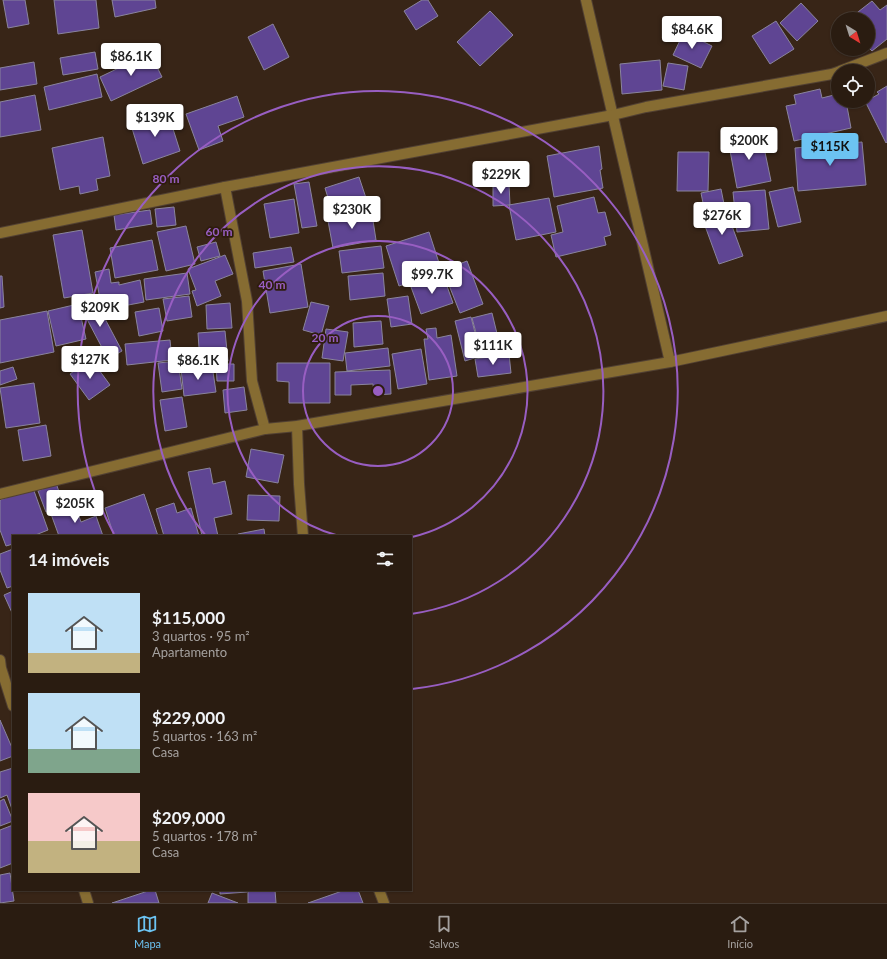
<!DOCTYPE html>
<html lang="pt">
<head>
<meta charset="utf-8">
<style>
	:root { --surface:#2a1c11; --page:#36291f; --text:#f1f3f6; --muted:#a5a19f; --line:#463a31; --accent:#6cc3f2 }
	body { margin:0; font-family:Lato,sans-serif; background:var(--page); color:var(--text); height:100vh; display:flex; flex-direction:column; font-size:15px; white-space:nowrap }
	* { box-sizing:border-box; margin:0 }
	p { font-size:13px; color:var(--muted) }
	.icon { flex:none; width:22px; height:22px; fill:none; stroke:currentColor; stroke-width:2; stroke-linecap:round; stroke-linejoin:round }
	.map { position:relative; flex:1; overflow:hidden }
	.side { position:absolute; left:12px; top:535px; width:400px; height:356px; display:flex; flex-direction:column; background:var(--surface); border-radius:0px; box-shadow:0 1px 3px #0004,0 0 0 1px var(--line) }
	.side>* { flex:none }
	.needle { width:26px; rotate:142deg }
	.tools { position:absolute; left:831px; top:12px; display:grid; gap:8px }
	.tools a { display:grid; place-items:center; width:44px; height:44px; border-radius:50%; background:var(--surface); box-shadow:0 1px 3px #0004,0 0 0 1px var(--line); font-size:20px }
	.price { position:absolute; translate:-50% -34px; padding:0 9px; border-radius:4px; background:#fff; color:#222; font-size:13px; line-height:26px; filter:drop-shadow(0 1px 2px #0008) }
	.price::after { content:''; position:absolute; left:50%; top:24px; width:12px; height:9px; margin-left:-6px; background:inherit; clip-path:polygon(0 0,100% 0,50% 100%) }
	.price.active { background:var(--accent); color:#111 }
	ul { padding:0; list-style:none }
	li { display:flex; align-items:center; gap:12px; height:100px; padding:0 16px }
	li span { display:grid; place-items:center; flex:none; width:112px; height:80px; border-radius:0px; color:#555 }
	li>.icon { margin-inline-start:auto }
	span .icon { width:48px; height:48px; fill:#fffc; stroke-width:1 }
	li b { font-size:17px }
	h2 { display:flex; justify-content:space-between; align-items:center; height:48px; padding:0 16px; font-size:17px }
	.tab-bar { display:flex; justify-content:space-around; align-items:center; height:56px; border-top:1px solid var(--line); background:var(--surface); font-size:11px; color:var(--muted) }
	.tab-bar a { display:grid; justify-items:center; gap:2px }
	.tab-bar .active { color:var(--accent) }
	.map>svg:first-child { display:block }
	.building { fill:#5f4593; stroke:#8a849d }
	.lines { fill:none; stroke-linecap:round; stroke-linejoin:round }
	.minor-casing { stroke:#524133; stroke-width:12 }
	.minor { stroke:#866c32; stroke-width:10 }
	.ring { fill:none; stroke:#985ec2; stroke-width:2 }
	.centre { fill:#985ec2; stroke:#2e1c0e; stroke-width:2 }
	.ring-label { font-size:12px; text-anchor:middle; font-weight:bold; fill:#985ec2; stroke:#2e1c0e; stroke-width:3.5; stroke-linejoin:round; paint-order:stroke }
</style>
</head>
<body>
<div class="map">
<svg width="887" height="903" viewBox="0 0 887 903">
	<rect width="100%" height="100%" fill="#382517"/>
	<!-- building -->
	<g class="building">
		<path d="M3,0H25L29,24L8,28Z"/>
		<path d="M54,0H96L99,28L58,34Z"/>
		<path d="M112,0H155L156,8L115,17Z"/>
		<path d="M422,0H428L438,16L416,30L404,11Z"/>
		<path d="M872,1L880,10L887,5V39L872,51L868,47V19H849Z"/>
		<path d="M801,3L818,21L797,41L780,23Z"/>
		<path d="M490,11L513,35L480,66L457,42Z"/>
		<path d="M776,21L794,49L770,64L752,36Z"/>
		<path d="M273,24L289,57L264,70L248,37Z"/>
		<path d="M684,32L712,46L701,68L673,55Z"/>
		<path d="M95,52L98,69L63,75L60,58Z"/>
		<path d="M150,53L162,77L111,101L100,77Z"/>
		<path d="M660,60L662,90L622,94L620,64Z"/>
		<path d="M34,62L37,84L0,90V68Z"/>
		<path d="M668,63L688,66L684,90L663,86Z"/>
		<path d="M97,74L102,97L49,110L44,87Z"/>
		<path d="M887,86V142L886,143L865,101H868V100L879,94L877,92Z"/>
		<path d="M820,89L822,98L838,94V101H846L851,128L794,141L786,106L796,104L794,95Z"/>
		<path d="M35,95L41,130L0,137V102Z"/>
		<path d="M237,96L244,117L218,126L223,141L199,150L186,114Z"/>
		<path d="M168,113L180,151L143,164L131,125Z"/>
		<path d="M761,133L771,181L737,188L728,140Z"/>
		<path d="M103,137L110,176L96,179L98,190L80,194L79,186L60,190L52,148Z"/>
		<path d="M862,142L866,185L798,191L795,148Z"/>
		<path d="M599,146L602,169L600,170L603,188L554,197L547,156Z"/>
		<path d="M678,152H709L708,191H677Z"/>
		<path d="M359,177L367,201L332,211L325,188Z"/>
		<path d="M309,182L317,226L302,228L294,184Z"/>
		<path d="M509,184L510,205L493,206V185Z"/>
		<path d="M793,187L801,222L778,227L769,192Z"/>
		<path d="M721,189L724,204L704,208L701,193Z"/>
		<path d="M765,190L769,229L737,232L733,192Z"/>
		<path d="M594,197L598,213L605,212L611,235L604,237L606,245L556,257L551,235L563,232L557,206Z"/>
		<path d="M549,198L556,232L516,240L509,205Z"/>
		<path d="M294,199L299,233L270,238L264,204Z"/>
		<path d="M174,207L176,225L157,227L155,209Z"/>
		<path d="M725,207L743,256L719,264L701,215Z"/>
		<path d="M150,210L152,224L116,230L114,215Z"/>
		<path d="M358,211L359,216L372,214L376,240L333,248L328,221L345,218L344,213Z"/>
		<path d="M186,226L195,264L166,271L157,232Z"/>
		<path d="M82,230L93,293L64,298L53,235Z"/>
		<path d="M429,232L442,272L399,286L386,246Z"/>
		<path d="M152,240L158,270L115,278L110,248Z"/>
		<path d="M216,242L220,256L201,261L197,247Z"/>
		<path d="M381,246L384,268L342,273L339,251Z"/>
		<path d="M291,247L294,262L255,268L253,253Z"/>
		<path d="M225,255L233,274L215,281L221,296L197,306L192,291L196,290L188,269Z"/>
		<path d="M467,261L483,304L460,313L443,270Z"/>
		<path d="M301,264L308,307L270,313L263,271Z"/>
		<path d="M109,269L111,283L119,282V285L140,280L144,302L102,310L95,272Z"/>
		<path d="M187,273L190,294L146,300L144,279Z"/>
		<path d="M383,273L385,296L350,300L348,276Z"/>
		<path d="M443,275L453,303L421,314L411,287Z"/>
		<path d="M0,276H2L4,307L0,308Z"/>
		<path d="M93,296L122,351L108,359L79,304Z"/>
		<path d="M189,296L192,317L167,321L163,299Z"/>
		<path d="M408,296L412,324L391,327L387,299Z"/>
		<path d="M311,302L329,306L321,335L303,330Z"/>
		<path d="M230,303L232,328L207,329L206,305Z"/>
		<path d="M78,304L86,339L56,346L48,311Z"/>
		<path d="M159,308L163,331L139,336L135,312Z"/>
		<path d="M47,311L54,352L0,363V320Z"/>
		<path d="M492,313L501,350L482,355L472,318Z"/>
		<path d="M471,317L481,356L465,361L455,321Z"/>
		<path d="M381,321L383,344L354,347L353,323Z"/>
		<path d="M436,328L437,338L451,335L457,376L429,380L424,339H428L426,329Z"/>
		<path d="M326,329L348,332L343,361L322,358Z"/>
		<path d="M225,331L228,361L200,363L198,333Z"/>
		<path d="M170,340L172,360L127,365L125,344Z"/>
		<path d="M182,348L197,350L195,363L180,360Z"/>
		<path d="M388,348L390,366L347,371L345,353Z"/>
		<path d="M421,349L427,384L398,389L392,354Z"/>
		<path d="M509,354L511,373L478,377L475,359Z"/>
		<path d="M91,359L110,385L89,400L70,374Z"/>
		<path d="M178,361L182,389L162,392L158,363Z"/>
		<path d="M277,363H330V403H289V382L277,381Z"/>
		<path d="M216,364H234V381H217Z"/>
		<path d="M212,365L216,392L184,396L181,369Z"/>
		<path d="M13,367L17,379L0,385V371Z"/>
		<path d="M390,370L391,394L374,395L373,384L351,385V395H335V372Z"/>
		<path d="M34,383L40,423L6,428L0,388Z"/>
		<path d="M244,387L247,410L225,413L223,390Z"/>
		<path d="M182,397L187,427L165,431L160,400Z"/>
		<path d="M46,425L51,456L23,461L18,430Z"/>
		<path d="M251,449L284,455L278,483L246,477Z"/>
		<path d="M210,468L213,484L225,481L232,514L214,518L218,536H202L188,472Z"/>
		<path d="M56,483L64,506L46,512L38,491Z"/>
		<path d="M33,488L48,530L33,536H13V544L6,546L0,530V500Z"/>
		<path d="M144,494L158,536H114L105,508Z"/>
		<path d="M248,495L280,496L279,521L247,520Z"/>
		<path d="M174,503L177,513L191,508L199,536H164L156,509Z"/>
		<path d="M75,505L81,522L96,516L103,536H59L51,514Z"/>
		<path d="M264,529L265,536H239L238,534Z"/>
		<path d="M13,549V586L7,588L0,570V554Z"/>
		<path d="M13,591V615L4,595Z"/>
		<path d="M0,720L13,750V756L0,761Z"/>
		<path d="M13,768V812L7,795L0,798V772Z"/>
		<path d="M4,799L13,821L0,826V801Z"/>
		<path d="M13,825V863L0,868V830Z"/>
		<path d="M10,873L14,901L0,903V875Z"/>
		<path d="M151,890H155L159,903H112Z"/>
		<path d="M220,890H247V892L220,894Z"/>
		<path d="M248,890H275L276,903H248Z"/>
		<path d="M345,890H358L363,903H308Z"/>
		<path d="M212,893L238,903H208Z"/>
	</g>
	<g class="lines">
		<!-- minor casing -->
		<g class="minor-casing">
			<g id="minor">
				<path d="M586,0L670,362"/>
				<path d="M840,71L887,53"/>
				<path d="M225,187L247,301L252,381L265,429"/>
				<path d="M0,233L225,187L613,115L646,107L832,74L838,72"/>
				<path d="M297,426L299,484L303,536"/>
				<path d="M0,494L265,429L297,426L670,362L887,316"/>
				<path d="M0,660L1,668L13,706"/>
				<path d="M84,890L88,903"/>
				<path d="M379,890L384,903"/>
			</g>
		</g>
		<!-- minor -->
		<use href="#minor" class="minor"/>
	</g>
	<!-- distance rings -->
	<g class="ring">
		<circle cx="378" cy="391" r="75"/>
		<path d="M339 536A150 150 0 1 1 412 537"/>
		<path d="M206 536A225 225 0 1 1 411 614"/>
		<path d="M114 534A300 300 0 1 1 412 689"/>
	</g>
	<circle cx="378" cy="391" r="6" class="centre"/>
	<g class="ring-label">
		<text x="166" y="183">80 m</text>
		<text x="219" y="236">60 m</text>
		<text x="272" y="289">40 m</text>
		<text x="325" y="342">20 m</text>
	</g>
</svg>
<div class="tools">
<a><svg class="needle" viewBox="-14 -14 28 28"><path d="M0-13l5 13h-10z" fill="#e53935"/><path d="M0 13l5-13h-10z" fill="#a5a19f"/></svg></a>
<a><svg class="icon" aria-label="locate" viewBox="0 0 24 24"><circle cx="12" cy="12" r="6"/><path d="M12 2v4M12 18v4M2 12h4M18 12h4"/></svg></a>
</div>
<b class="price" style="left:692px;top:50px">$84.6K</b>
<b class="price" style="left:131px;top:77px">$86.1K</b>
<b class="price" style="left:155px;top:138px">$139K</b>
<b class="price" style="left:749px;top:161px">$200K</b>
<b class="price active" style="left:830px;top:167px">$115K</b>
<b class="price" style="left:501px;top:195px">$229K</b>
<b class="price" style="left:352px;top:230px">$230K</b>
<b class="price" style="left:722px;top:236px">$276K</b>
<b class="price" style="left:432px;top:295px">$99.7K</b>
<b class="price" style="left:100px;top:328px">$209K</b>
<b class="price" style="left:493px;top:366px">$111K</b>
<b class="price" style="left:90px;top:380px">$127K</b>
<b class="price" style="left:198px;top:381px">$86.1K</b>
<b class="price" style="left:75px;top:524px">$205K</b>
<section class="side">
<h2>14 imóveis<svg class="icon" aria-label="filters" viewBox="0 0 24 24"><path d="M4 7h16M4 17h16"/><circle cx="9" cy="7" r="2"/><circle cx="15" cy="17" r="2"/></svg></h2>
<ul>
<li><span style="background:linear-gradient(#bfe0f5 75%,#c2b280 0)"><svg class="icon" aria-label="home" viewBox="0 0 24 24"><path d="M3 11l9-7 9 7M6 9v11h12V9"/></svg></span><div><b>$115,000</b><p>3 quartos · 95 m²</p><p>Apartamento</p></div></li>
<li><span style="background:linear-gradient(#bfe0f5 70%,#7fa58c 0)"><svg class="icon" aria-label="home" viewBox="0 0 24 24"><path d="M3 11l9-7 9 7M6 9v11h12V9"/></svg></span><div><b>$229,000</b><p>5 quartos · 163 m²</p><p>Casa</p></div></li>
<li><span style="background:linear-gradient(#f6c9c9 60%,#c2b280 0)"><svg class="icon" aria-label="home" viewBox="0 0 24 24"><path d="M3 11l9-7 9 7M6 9v11h12V9"/></svg></span><div><b>$209,000</b><p>5 quartos · 178 m²</p><p>Casa</p></div></li>
</ul>
</section>
</div>
<nav class="tab-bar">
<a class="active"><svg class="icon" aria-label="map" viewBox="0 0 24 24"><path d="M3 6l6-2 6 2 6-2v14l-6 2-6-2-6 2zM9 4v14M15 6v14"/></svg>Mapa</a>
<a><svg class="icon" aria-label="saved" viewBox="0 0 24 24"><path d="M7 4h10v16l-5-4-5 4z"/></svg>Salvos</a>
<a><svg class="icon" aria-label="home" viewBox="0 0 24 24"><path d="M3 11l9-7 9 7M6 9v11h12V9"/></svg>Início</a>
</nav>
</body>
</html>
